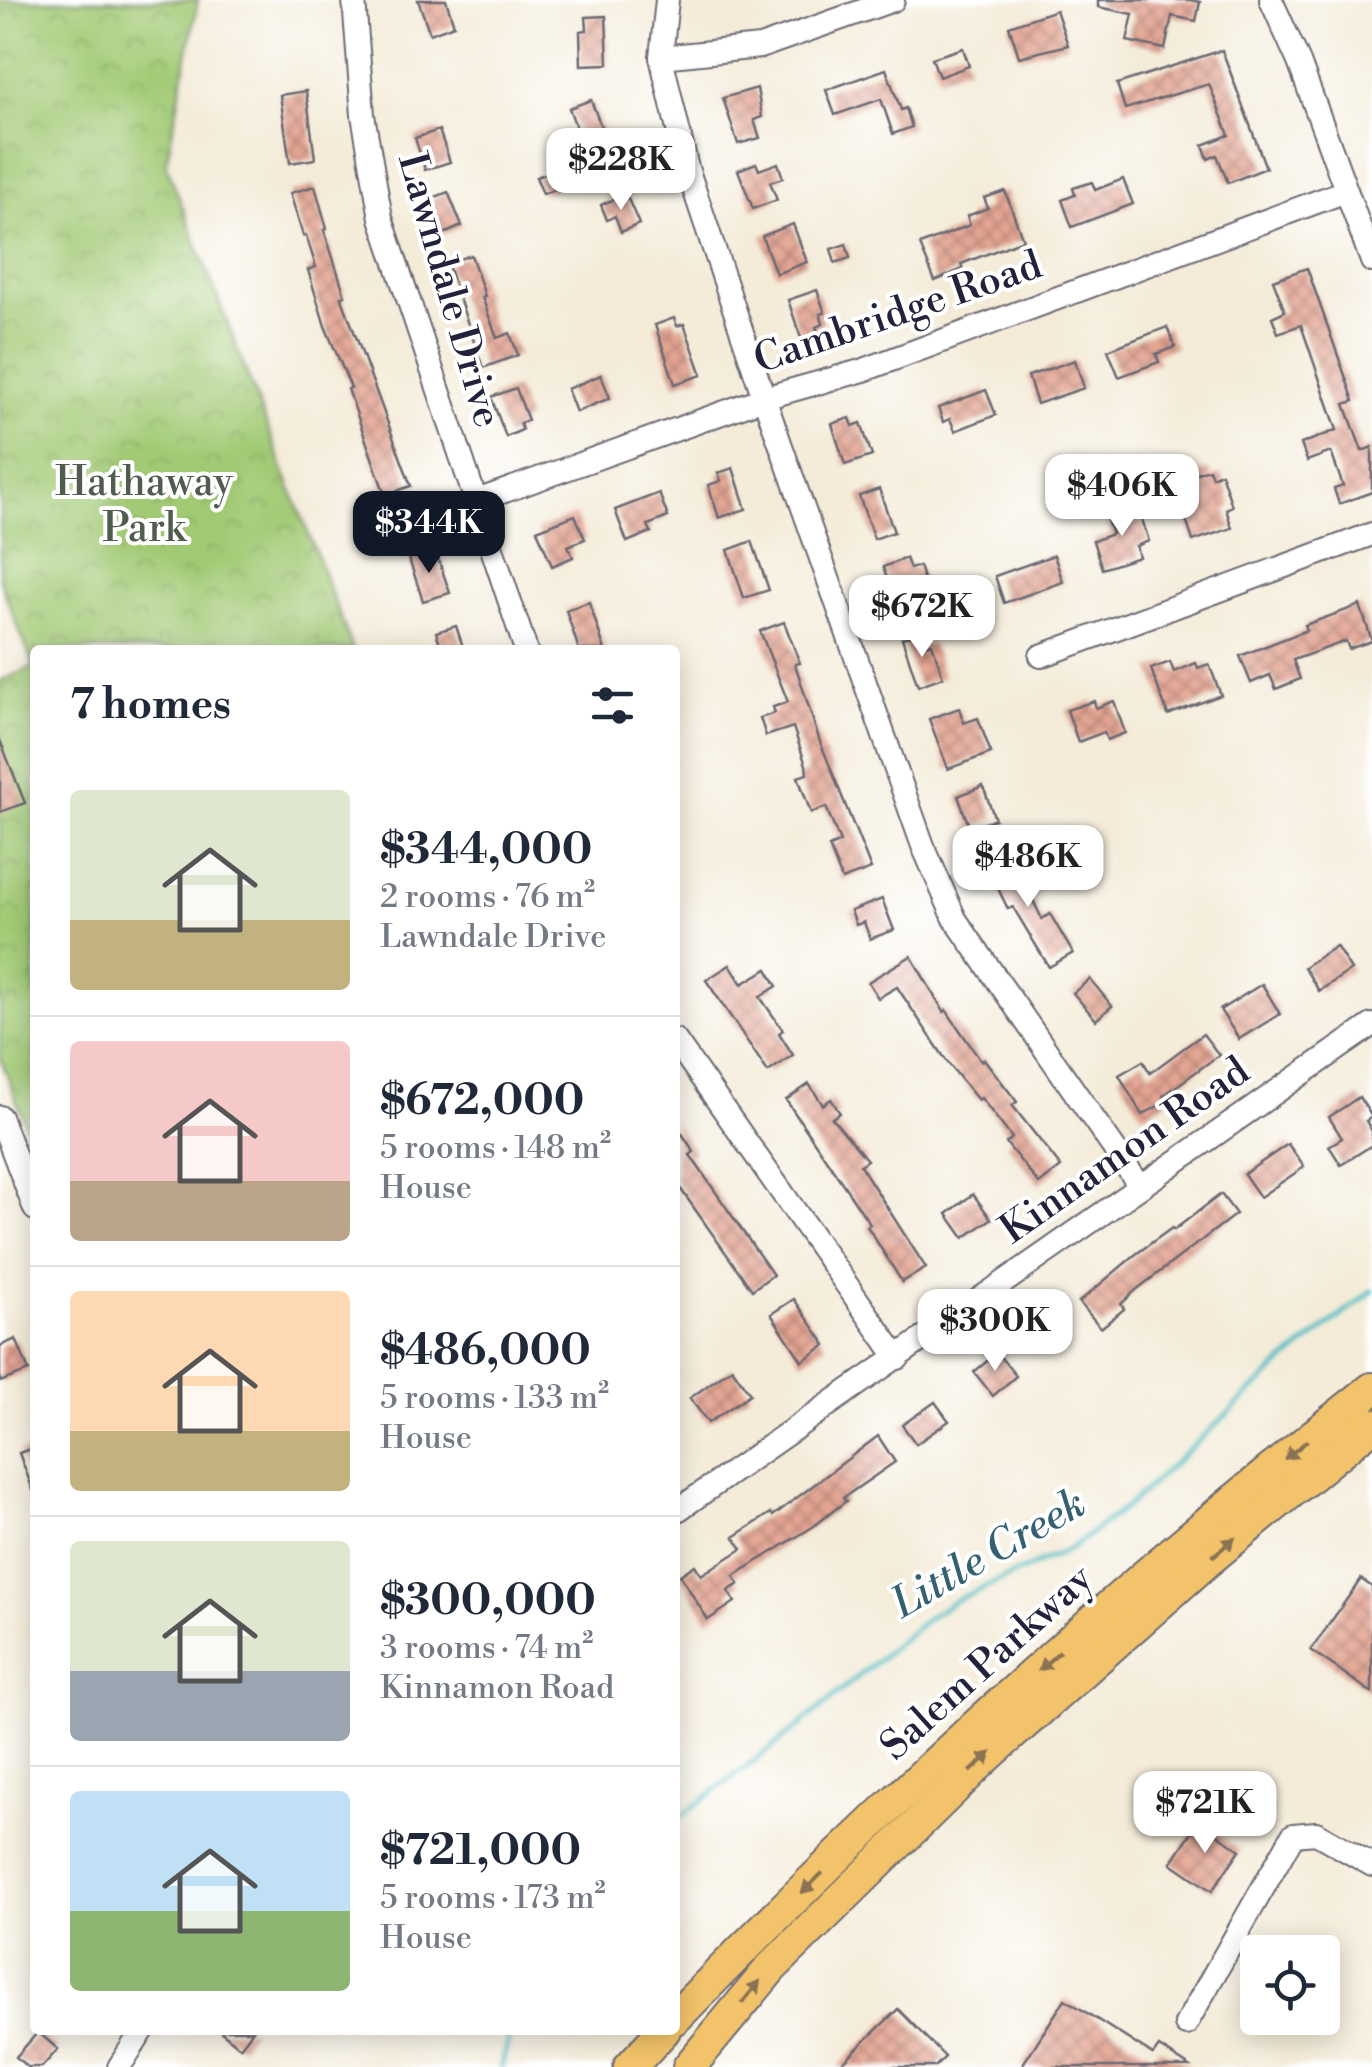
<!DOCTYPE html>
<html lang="en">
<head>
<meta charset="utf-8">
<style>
	:root { --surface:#fff; --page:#f6f6f7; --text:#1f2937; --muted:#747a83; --line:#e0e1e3; --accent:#111827 }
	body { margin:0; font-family:"Libre Bodoni",serif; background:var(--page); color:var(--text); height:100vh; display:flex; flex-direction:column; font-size:38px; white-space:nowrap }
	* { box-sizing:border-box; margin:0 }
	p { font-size:32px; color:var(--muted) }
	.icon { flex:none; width:55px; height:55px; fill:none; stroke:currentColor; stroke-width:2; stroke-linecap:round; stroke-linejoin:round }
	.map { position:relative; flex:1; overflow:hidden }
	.details { position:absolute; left:30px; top:645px; width:650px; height:1390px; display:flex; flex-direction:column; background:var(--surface); border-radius:10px; box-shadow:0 5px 25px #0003 }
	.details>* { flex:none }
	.fabs { position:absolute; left:1240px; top:1935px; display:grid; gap:20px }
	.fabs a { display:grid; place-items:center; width:100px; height:100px; border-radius:10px; background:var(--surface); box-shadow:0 5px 25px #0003; font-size:50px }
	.price { position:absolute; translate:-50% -85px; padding:0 22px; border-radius:20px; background:#fff; color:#222; font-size:32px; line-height:65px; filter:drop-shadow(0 2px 5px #0008) }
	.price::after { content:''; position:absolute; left:50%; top:60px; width:30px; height:22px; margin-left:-15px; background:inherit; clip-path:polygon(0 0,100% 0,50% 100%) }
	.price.current { background:var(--accent); color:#fff }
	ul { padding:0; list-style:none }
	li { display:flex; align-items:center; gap:30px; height:250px; padding:0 40px }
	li+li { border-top:2px solid var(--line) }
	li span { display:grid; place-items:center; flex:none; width:280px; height:200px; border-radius:10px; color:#555 }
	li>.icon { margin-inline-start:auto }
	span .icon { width:120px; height:120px; fill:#fffc; stroke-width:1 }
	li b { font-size:42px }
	h2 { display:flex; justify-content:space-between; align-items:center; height:120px; padding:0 40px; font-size:42px }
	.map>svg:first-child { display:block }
	.park { fill:url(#park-crowns); stroke:#627658; stroke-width:2.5 }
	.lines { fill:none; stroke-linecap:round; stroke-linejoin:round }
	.stream { stroke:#4fbdc4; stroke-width:5 }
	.building { fill:url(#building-cross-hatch) }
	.minor-casing { stroke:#6c6972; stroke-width:26 }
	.highway-casing { stroke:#6c6972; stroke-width:36 }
	.minor { stroke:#fff; stroke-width:22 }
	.highway { stroke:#f2c36a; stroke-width:32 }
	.oneway { fill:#8a7252 }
	.labels { text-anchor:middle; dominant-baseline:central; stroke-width:8; stroke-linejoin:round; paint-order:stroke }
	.street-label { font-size:40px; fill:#22223b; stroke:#fff }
	.park-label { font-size:40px; fill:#4f5d4f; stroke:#fff }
	.water-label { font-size:42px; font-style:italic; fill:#346072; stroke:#fff }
</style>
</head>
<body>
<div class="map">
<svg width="1372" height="2067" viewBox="0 0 1372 2067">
	<defs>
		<pattern id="park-crowns" width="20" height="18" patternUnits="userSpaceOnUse" patternTransform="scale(2.5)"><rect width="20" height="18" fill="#a2ca75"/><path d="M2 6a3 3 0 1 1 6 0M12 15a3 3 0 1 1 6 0" fill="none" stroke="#8bad66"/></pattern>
		<pattern id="building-cross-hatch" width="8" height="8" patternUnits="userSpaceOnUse" patternTransform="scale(2.5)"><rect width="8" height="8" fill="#e4a593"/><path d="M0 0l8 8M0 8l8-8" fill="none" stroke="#b88679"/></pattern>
	</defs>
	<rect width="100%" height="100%" fill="#fff"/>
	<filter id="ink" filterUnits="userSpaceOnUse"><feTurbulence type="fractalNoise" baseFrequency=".01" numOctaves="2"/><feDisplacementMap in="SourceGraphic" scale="20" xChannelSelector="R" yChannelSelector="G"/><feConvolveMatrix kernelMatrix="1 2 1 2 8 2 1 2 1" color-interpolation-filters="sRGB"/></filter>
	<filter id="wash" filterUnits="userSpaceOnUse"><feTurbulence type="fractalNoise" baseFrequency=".0048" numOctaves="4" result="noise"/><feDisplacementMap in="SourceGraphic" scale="40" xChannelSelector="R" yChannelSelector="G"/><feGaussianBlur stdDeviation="2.25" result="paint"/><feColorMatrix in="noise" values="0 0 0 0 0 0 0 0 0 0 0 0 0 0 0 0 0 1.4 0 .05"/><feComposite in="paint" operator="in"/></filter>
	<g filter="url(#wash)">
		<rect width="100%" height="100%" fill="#f4ecd9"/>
		<!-- park -->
		<path class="park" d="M0,0H198L166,164L353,650H35V1150L0,1057V681L34,667L0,581Z"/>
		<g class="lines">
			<!-- stream -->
			<g class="stream">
				<path d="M675,1821L793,1731L929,1617L956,1600L1070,1549L1130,1504L1286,1360L1372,1291"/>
				<path d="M501,2067L511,2030"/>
			</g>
		</g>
		<g id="blocks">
			<!-- building -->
			<g class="building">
				<path d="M418,0H446L454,25L430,34Z"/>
				<path d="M1098,0H1191L1200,2L1196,21L1172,16L1165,49L1127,41L1133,14L1098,7Z"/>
				<path d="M1056,10L1068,45L1019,57L1009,26Z"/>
				<path d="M606,16L608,64L581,65L580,31L587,30L586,17Z"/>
				<path d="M963,48L969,66L939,77L932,58Z"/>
				<path d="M1222,50L1266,168L1228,183L1217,155L1208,159L1203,145L1229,135L1209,84L1125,109L1117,84Z"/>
				<path d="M886,69L901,110L906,108L912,127L893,134L881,99L835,115L826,90Z"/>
				<path d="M757,88L762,117L754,120L760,138L738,144L723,98Z"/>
				<path d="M306,91L315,159L290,163L280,95Z"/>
				<path d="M591,100L612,156L583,167L577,152L584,149L569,108Z"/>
				<path d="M439,130L450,162L425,170L415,138Z"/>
				<path d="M756,163L759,170L778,163L783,178L770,182L777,200L753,209L738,170Z"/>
				<path d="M556,170L563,187L543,194L536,177Z"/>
				<path d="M1123,179L1133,204L1072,227L1062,200L1075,195L1073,188L1092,182L1095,190Z"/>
				<path d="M315,186L327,229L324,230L345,295L341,296L411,486L385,495L348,389L351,388L325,326L308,270L316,267L306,235L303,236L290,193Z"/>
				<path d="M1005,191L1023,240L961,264L963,269L935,281L920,245L970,225L967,216L988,208L984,198Z"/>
				<path d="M448,192L462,226L439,236L425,201Z"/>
				<path d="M626,194L639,224L621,232L615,216L607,220L601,205Z"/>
				<path d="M793,224L807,262L776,274L762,236Z"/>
				<path d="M846,244L850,258L835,263L831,249Z"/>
				<path d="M471,255L485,296L482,297L497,338L510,333L518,355L483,368L447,263Z"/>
				<path d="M1307,268L1354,401L1345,404L1362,451L1372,447V492L1339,504L1334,489L1343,486L1331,452L1307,461L1301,444L1337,430L1301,325L1278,333L1272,317L1285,311L1273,280Z"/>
				<path d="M817,290L825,313L820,314L823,324L816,327L821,341L804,347L788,300Z"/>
				<path d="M674,318L677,326L684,324L702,375L675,384L655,325Z"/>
				<path d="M1167,327L1175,347L1156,354L1159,362L1119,377L1108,350Z"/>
				<path d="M1075,360L1084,388L1037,404L1028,376Z"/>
				<path d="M601,375L610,398L576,412L567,389Z"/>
				<path d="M516,388L528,420L520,423L522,430L506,437L491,397Z"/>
				<path d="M986,390L996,415L955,431L950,419L943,422L938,408Z"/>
				<path d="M850,418L853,426L861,423L872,456L845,465L832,424Z"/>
				<path d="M733,468L746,509L719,518L708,485L721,481L718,473Z"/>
				<path d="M1209,469L1212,477L1221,473L1232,506L1226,509L1232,528L1193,541L1176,490L1190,485L1187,476Z"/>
				<path d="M879,489L894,532L874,539L859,496Z"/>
				<path d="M659,493L668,517L648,525L651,532L627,542L615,510Z"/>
				<path d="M1138,507L1149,541L1136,546L1139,557L1102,569L1093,541L1112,534L1106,517Z"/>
				<path d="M575,515L585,539L568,546L573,557L552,566L537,530Z"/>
				<path d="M752,541L769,590L744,598L728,550Z"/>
				<path d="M435,550L450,593L423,601L409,559Z"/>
				<path d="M1054,555L1063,582L1004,603L995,576Z"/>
				<path d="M906,558L910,569L919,566L924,581L915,584L922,603L898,612L883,567Z"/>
				<path d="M589,602L605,650H579L566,610Z"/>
				<path d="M1360,605L1372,641L1349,649L1346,641L1293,660L1300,679L1276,689L1270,675L1251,683L1240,656L1307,630L1305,625Z"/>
				<path d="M784,622L800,663L795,664L819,739L871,869L842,880L829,847L840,842L826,807L811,813L798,777L807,774L806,765L793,727L766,736L760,718L775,713L773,707L788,702L760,631Z"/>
				<path d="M456,626L464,650H442L436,632Z"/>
				<path d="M917,633L922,646L932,643L943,677L918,686L902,638Z"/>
				<path d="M1170,662L1174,672L1196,663L1198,668L1209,664L1221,695L1168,715L1151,669Z"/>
				<path d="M1094,701L1096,708L1114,701L1125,733L1107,740L1104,732L1078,742L1067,710Z"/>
				<path d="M959,708L964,723L978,718L991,753L948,769L929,719Z"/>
				<path d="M0,740L25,803L0,812Z"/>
				<path d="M983,786L995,819L970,829L958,796Z"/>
				<path d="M1010,852L1042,919L1050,914L1073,953L1049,967L1013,907L1008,909L986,864Z"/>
				<path d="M882,899L894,930L870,939L864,922L856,925L851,911Z"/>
				<path d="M1336,946L1351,970L1319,991L1304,967Z"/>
				<path d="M911,956L944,1012L946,1010L981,1061L984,1059L1017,1102L1012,1105L1061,1167L1039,1184L1006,1143L1012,1138L981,1098L978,1100L948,1063L897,987L878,998L868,982Z"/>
				<path d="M730,965L742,984L767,969L777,986L760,997L783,1030L779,1033L793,1055L768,1072L706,980Z"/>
				<path d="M1090,979L1112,1006L1096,1020L1073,993Z"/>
				<path d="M1262,984L1280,1014L1239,1039L1220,1010Z"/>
				<path d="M1203,1034L1219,1055L1163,1096L1167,1101L1142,1115L1119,1075L1143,1061L1150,1073Z"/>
				<path d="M809,1084L823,1105L831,1099L840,1113L832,1118L867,1160L860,1165L926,1268L902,1282L867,1226L870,1224L786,1100Z"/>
				<path d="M1359,1097L1372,1117L1366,1121L1372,1131V1145L1341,1165L1329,1146L1342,1138L1329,1117Z"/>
				<path d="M675,1123L694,1152L690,1155L773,1275L752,1290L675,1181Z"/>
				<path d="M1288,1144L1304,1167L1260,1197L1244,1174Z"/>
				<path d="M973,1194L991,1219L964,1238L947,1214Z"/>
				<path d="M1221,1194L1236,1214L1136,1290L1121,1304L1124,1309L1101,1328L1079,1302L1136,1254L1172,1228L1174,1230Z"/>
				<path d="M794,1299L826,1345L802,1361L771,1314Z"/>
				<path d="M16,1339L29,1371L0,1382V1346Z"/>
				<path d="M997,1353L1016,1376L993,1396L974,1372Z"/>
				<path d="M732,1368L750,1394L708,1423L690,1398Z"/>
				<path d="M935,1402L949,1421L916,1444L902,1425Z"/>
				<path d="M878,1436L895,1462L843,1498L846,1501L814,1526L734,1576L739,1584L728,1591L735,1602L708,1620L680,1575L695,1565L701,1575L742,1549L734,1537L771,1513L773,1516Z"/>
				<path d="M35,1447V1492L34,1493L19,1453Z"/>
				<path d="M1361,1579L1372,1587V1693L1311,1650Z"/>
				<path d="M1199,1821L1240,1850L1212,1891L1171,1863Z"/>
				<path d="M1065,1999L1153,2055L1159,2047L1190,2067H1021Z"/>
				<path d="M898,2009L945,2057L935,2067H838Z"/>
				<path d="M219,2030H253L240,2047Z"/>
				<path d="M38,2032L58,2049L42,2067H27L16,2057Z"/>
			</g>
		</g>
	</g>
	<g filter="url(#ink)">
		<use href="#blocks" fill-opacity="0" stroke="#6c6972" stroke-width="2.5"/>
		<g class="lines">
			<!-- minor casing -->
			<g class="minor-casing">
				<g id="minor">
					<path d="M354,0L363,115L381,218L526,650"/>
					<path d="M667,0L661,57L687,168L764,398L923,846L955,919L1140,1186"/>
					<path d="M1271,0L1299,62L1372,261"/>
					<path d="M661,57L760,47L893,0"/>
					<path d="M474,502L764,398L864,370L1346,191"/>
					<path d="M1041,656L1372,534"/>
					<path d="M675,1040L898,1358"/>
					<path d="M0,1117L35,1209"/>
					<path d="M675,1512L1372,1025"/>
					<path d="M1186,2024L1293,1835L1316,1833L1372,1865"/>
					<path d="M119,2067L143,2030"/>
				</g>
			</g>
			<!-- highway casing -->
			<g class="highway-casing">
				<g id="highway">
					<path d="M675,2018C893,1794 1127,1582 1372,1389"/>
					<path d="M630,2067L664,2030"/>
					<path d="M689,2067L771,1968L984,1759L1207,1561L1372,1425"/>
				</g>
			</g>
			<!-- minor -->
			<use href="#minor" class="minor"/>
			<!-- highway -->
			<use href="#highway" class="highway"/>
		</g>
		<!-- one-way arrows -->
		<defs><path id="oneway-solid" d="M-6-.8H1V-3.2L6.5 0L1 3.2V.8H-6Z" transform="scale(2.5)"/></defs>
		<g class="oneway">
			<use href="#oneway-solid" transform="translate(1296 1450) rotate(141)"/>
			<use href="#oneway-solid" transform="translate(1224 1547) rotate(-40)"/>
			<use href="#oneway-solid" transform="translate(1049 1661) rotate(138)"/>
			<use href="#oneway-solid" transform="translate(981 1762) rotate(-43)"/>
			<use href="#oneway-solid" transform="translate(812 1883) rotate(136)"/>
			<use href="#oneway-solid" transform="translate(751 1992) rotate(-51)"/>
		</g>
	</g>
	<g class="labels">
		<!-- street labels -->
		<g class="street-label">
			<text transform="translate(449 290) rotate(74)">Lawndale Drive</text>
			<text transform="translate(898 313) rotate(-19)">Cambridge Road</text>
			<text transform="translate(1125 1151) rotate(-35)">Kinnamon Road</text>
			<text transform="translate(987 1663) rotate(-42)">Salem Parkway</text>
		</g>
		<!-- park labels -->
		<g class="park-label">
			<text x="144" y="483">Hathaway<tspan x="144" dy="46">Park</tspan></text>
		</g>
		<!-- water labels -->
		<g class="water-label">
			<text transform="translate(989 1554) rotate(-30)">Little Creek</text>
		</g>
	</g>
</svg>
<div class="fabs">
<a><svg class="icon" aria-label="locate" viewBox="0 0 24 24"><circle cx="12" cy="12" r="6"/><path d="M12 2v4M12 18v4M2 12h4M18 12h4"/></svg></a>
</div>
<b class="price" style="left:621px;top:213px">$228K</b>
<b class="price" style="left:1122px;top:539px">$406K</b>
<b class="price current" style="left:429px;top:576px">$344K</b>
<b class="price" style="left:922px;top:660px">$672K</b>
<b class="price" style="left:1028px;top:910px">$486K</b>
<b class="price" style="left:995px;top:1374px">$300K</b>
<b class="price" style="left:1205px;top:1856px">$721K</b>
<section class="details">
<h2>7 homes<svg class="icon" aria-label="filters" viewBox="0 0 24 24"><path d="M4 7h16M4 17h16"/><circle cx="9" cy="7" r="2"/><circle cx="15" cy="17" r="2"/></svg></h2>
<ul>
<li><span style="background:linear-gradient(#dfe7d0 65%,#c2b280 0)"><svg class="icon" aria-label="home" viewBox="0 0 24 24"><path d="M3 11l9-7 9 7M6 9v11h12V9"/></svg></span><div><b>$344,000</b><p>2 rooms · 76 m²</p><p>Lawndale Drive</p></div></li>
<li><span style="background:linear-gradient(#f6c9c9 70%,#b9a48a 0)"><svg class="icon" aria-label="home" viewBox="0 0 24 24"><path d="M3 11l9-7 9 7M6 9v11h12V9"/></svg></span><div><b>$672,000</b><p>5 rooms · 148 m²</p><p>House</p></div></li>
<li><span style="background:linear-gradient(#ffd9b3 70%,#c2b280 0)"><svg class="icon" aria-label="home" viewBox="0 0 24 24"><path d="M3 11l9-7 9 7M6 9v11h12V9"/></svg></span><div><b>$486,000</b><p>5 rooms · 133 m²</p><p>House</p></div></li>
<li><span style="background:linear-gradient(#dfe7d0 65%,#9aa5b1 0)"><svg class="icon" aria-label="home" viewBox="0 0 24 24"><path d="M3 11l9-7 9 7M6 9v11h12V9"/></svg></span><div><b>$300,000</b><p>3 rooms · 74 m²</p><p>Kinnamon Road</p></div></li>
<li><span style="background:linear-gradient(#bfe0f5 60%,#8fb573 0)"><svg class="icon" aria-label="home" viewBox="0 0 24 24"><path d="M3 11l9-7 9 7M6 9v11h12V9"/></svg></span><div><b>$721,000</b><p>5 rooms · 173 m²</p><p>House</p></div></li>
</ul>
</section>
</div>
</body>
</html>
